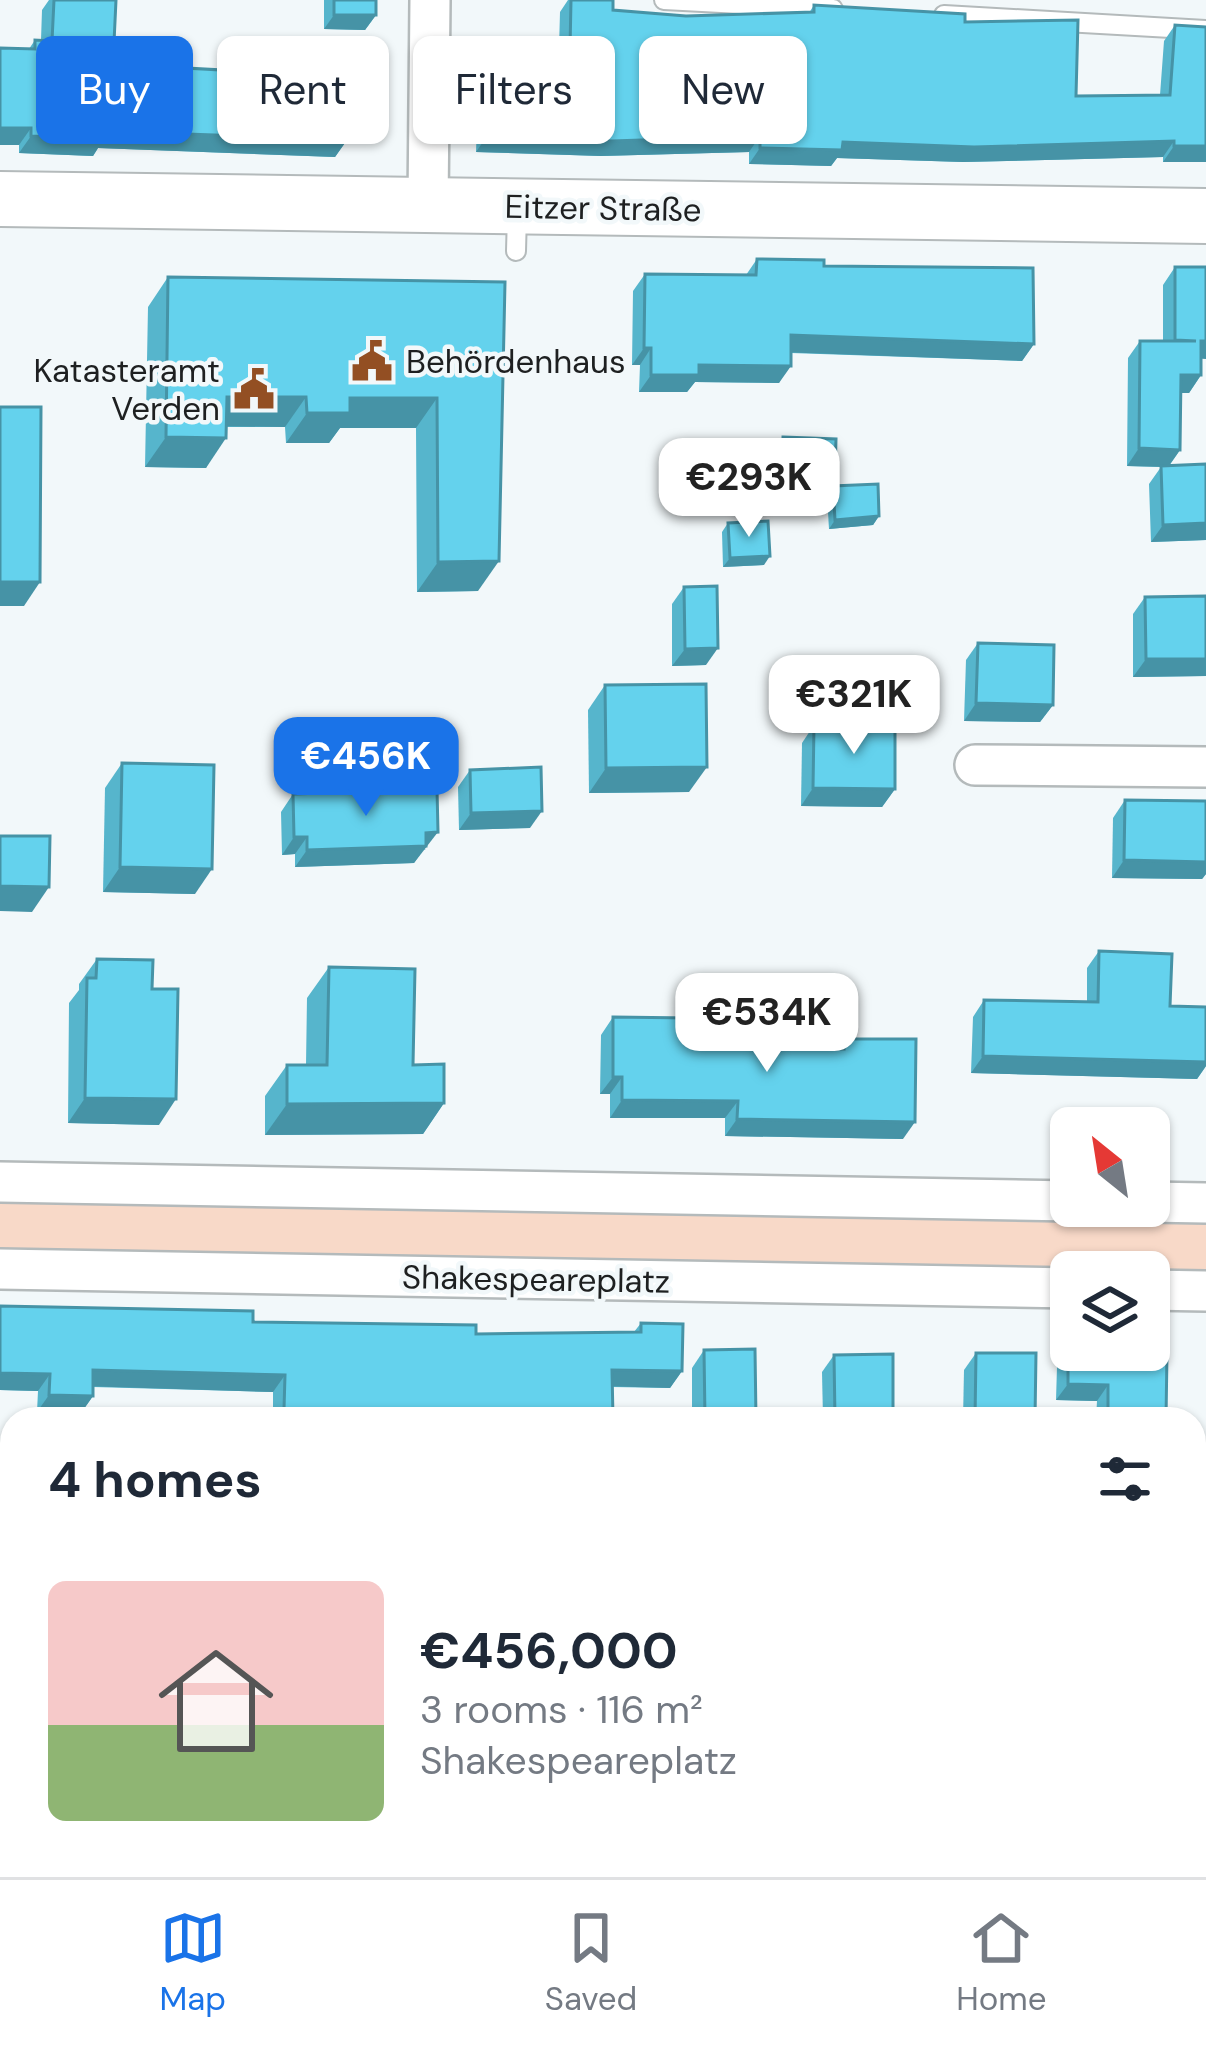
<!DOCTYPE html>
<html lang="en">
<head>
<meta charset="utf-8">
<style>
	:root { --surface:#fff; --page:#f6f6f7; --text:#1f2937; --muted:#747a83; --line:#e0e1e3; --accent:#1a73e8 }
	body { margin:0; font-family:"DM Sans",sans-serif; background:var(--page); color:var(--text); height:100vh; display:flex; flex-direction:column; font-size:45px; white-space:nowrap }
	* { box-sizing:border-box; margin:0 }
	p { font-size:39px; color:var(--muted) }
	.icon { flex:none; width:66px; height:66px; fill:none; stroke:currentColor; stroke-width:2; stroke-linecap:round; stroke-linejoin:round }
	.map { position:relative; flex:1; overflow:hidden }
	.side { position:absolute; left:0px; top:1407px; width:1206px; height:471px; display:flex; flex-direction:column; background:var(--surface); border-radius:36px 36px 0 0; box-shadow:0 3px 9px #0004 }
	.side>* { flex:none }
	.hud { position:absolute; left:36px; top:36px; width:1134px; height:108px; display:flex; gap:24px }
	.needle { width:78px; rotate:330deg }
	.buttons { position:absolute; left:1050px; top:1107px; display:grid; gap:24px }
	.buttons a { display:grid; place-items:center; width:120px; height:120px; border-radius:18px; background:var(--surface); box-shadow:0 3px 9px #0004; font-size:60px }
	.price { position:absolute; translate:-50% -102px; padding:0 27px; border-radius:24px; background:#fff; color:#222; font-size:39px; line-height:78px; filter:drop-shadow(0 3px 6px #0008) }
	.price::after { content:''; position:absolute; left:50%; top:72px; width:36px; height:27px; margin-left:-18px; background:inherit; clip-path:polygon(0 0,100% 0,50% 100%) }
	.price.selected { background:var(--accent); color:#fff }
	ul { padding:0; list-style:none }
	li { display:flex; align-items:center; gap:36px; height:300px; padding:0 48px }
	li+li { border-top:3px solid var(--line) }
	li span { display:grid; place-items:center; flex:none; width:336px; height:240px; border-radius:18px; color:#555 }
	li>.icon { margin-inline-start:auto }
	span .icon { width:144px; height:144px; fill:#fffc; stroke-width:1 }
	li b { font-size:51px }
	h2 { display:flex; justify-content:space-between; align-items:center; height:144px; padding:0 48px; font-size:51px }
	.pill { padding:0 42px; border-radius:18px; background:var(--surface); box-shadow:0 3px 9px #0004; font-size:42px; line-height:108px }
	.pill.selected { background:var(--accent); color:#fff }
	.tabs { display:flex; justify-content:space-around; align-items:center; height:168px; border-top:3px solid var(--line); background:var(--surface); font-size:33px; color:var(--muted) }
	.tabs a { display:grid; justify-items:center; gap:6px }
	.tabs .selected { color:var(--accent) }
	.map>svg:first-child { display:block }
	.green { fill:#f8d9c8 }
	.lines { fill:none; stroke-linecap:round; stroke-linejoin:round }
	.lane-casing { stroke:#b4babb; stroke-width:22 }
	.street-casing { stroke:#b4babb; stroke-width:44 }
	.secondary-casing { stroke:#b4babb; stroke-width:58 }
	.lane { stroke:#fff; stroke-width:18 }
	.street { stroke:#fff; stroke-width:39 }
	.secondary { stroke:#fff; stroke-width:54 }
	.wall { fill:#56b5cc }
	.shaded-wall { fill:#4693a6 }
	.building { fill:#64d2ed; stroke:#4693a6; stroke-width:3 }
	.labels { text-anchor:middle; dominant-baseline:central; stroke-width:9; stroke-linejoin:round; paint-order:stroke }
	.street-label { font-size:33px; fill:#1e2021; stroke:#f2f8fa }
	.poi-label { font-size:33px; fill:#1e2021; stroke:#f2f8fa; text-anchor:start }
</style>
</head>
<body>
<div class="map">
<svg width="1206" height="1877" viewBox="0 0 1206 1877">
	<rect width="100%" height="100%" fill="#f2f8fa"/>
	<!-- green -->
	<path class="green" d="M0,1195L1206,1217V1277L0,1252Z"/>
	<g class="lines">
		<!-- lane casing -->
		<g class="lane-casing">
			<g id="lane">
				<path d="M664,0L833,9"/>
				<path d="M944,15L1206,30"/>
				<path d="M516,251L517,214"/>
			</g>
		</g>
		<!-- street casing -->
		<g class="street-casing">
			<g id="street">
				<path d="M428,205L430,0"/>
				<path d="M975,765L1206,767"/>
				<path d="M0,1182L1071,1201"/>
				<path d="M1149,1202L1206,1203"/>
				<path d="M0,1269L1071,1288"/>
				<path d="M1149,1290L1206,1291"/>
				<path d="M906,1866V1877"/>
			</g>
		</g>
		<!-- secondary casing -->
		<g class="secondary-casing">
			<path id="secondary" d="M0,199L1206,216"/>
		</g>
		<!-- lane -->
		<use href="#lane" class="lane"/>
		<!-- street -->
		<use href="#street" class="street"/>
		<!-- secondary -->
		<use href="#secondary" class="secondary"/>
	</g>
	<!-- wall -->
	<g class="wall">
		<path d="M49,0H116L113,64L347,140L335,157L98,148L93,156L19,153V145H0V48L29,49L35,40H41L42,10Z"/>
		<path d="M324,0H376V15L365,30L324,29Z"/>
		<path d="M568,0H613V10L686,16L809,13L814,5L965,22L1076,96L1160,95L1164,41L1175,25L1206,162H1163V157L963,162L837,158L831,166L749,164V152L601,156L476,152L479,62L490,46L559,48L560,12Z"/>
		<path d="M757,259L824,266L1034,344L1022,361L791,353L779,383L695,382L687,392H639L640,365H632L633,291L645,274L746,275Z"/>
		<path d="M1175,267L1201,359V375L1189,393H1181L1180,450L1169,466L1206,464V540L1151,542L1149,484L1161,467L1127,466L1128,358L1140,341H1163V285Z"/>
		<path d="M168,277L505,282L478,591L417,592L416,428H340L329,443H286L285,427H226L206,468L145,467L148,307Z"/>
		<path d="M783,437L829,483L776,481L777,446Z"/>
		<path d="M833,486L879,516L873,525L829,529L827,495Z"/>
		<path d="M728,523L764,565L723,567L722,532Z"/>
		<path d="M684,587L706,665L672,666V604Z"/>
		<path d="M1206,596V676L1133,677V614L1145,597Z"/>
		<path d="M978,643L1053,705L1040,722L964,721L966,660Z"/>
		<path d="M605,685L689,792L589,793L588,710Z"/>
		<path d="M814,725L895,789L882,807L801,806L802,743Z"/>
		<path d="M122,763L195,894L103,892L105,788Z"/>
		<path d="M470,770L530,828L459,830L458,787Z"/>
		<path d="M293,794L426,850H423L414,863L295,867V854L282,855L281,812Z"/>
		<path d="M1125,800L1206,801V874L1202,879L1112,878L1113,818Z"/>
		<path d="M1099,951L1170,1006L1206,1007V1066L1197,1079L971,1073L973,1017L984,1000L1087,1002V968Z"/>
		<path d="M97,959L152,989L159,1125L68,1123L69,1003L79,990V984Z"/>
		<path d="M329,967L444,1103L423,1134L265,1135V1096L287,1065H306L307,998Z"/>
		<path d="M613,1017L689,1046L837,1049L844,1039L903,1139L725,1136V1118H610V1094H600L601,1035Z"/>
		<path d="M0,1306L476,1334L634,1332L641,1323L682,1371L670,1388L612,1387V1419H273V1392L93,1387V1396L81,1413L37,1412L38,1391L0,1390Z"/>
		<path d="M704,1350L756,1419H692V1368Z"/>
		<path d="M1068,1351L1166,1419H1096L1097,1401L1056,1400L1057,1367Z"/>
		<path d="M976,1353L1035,1419H963L964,1370Z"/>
		<path d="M834,1355L893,1419H823L822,1372Z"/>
	</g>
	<!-- shaded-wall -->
	<g class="shaded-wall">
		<path d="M334,15H376L365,30L324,29Z"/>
		<path d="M0,128H31L19,145H0Z"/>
		<path d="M105,131L347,140L335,157L98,148L93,156L19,153L31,136Z"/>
		<path d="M487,136H760L749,152L601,156L476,152Z"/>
		<path d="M1174,141L1163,157L963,162L837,158L831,166L749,164L760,148L843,142Z"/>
		<path d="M1174,146H1206V162H1163Z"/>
		<path d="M791,335L1034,344L1022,361L779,352Z"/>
		<path d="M1201,341H1206V359L1189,358Z"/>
		<path d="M644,348H651L640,365H632Z"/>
		<path d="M699,365L791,366L779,383L695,382L687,392H639L651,375Z"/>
		<path d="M1181,375H1201L1189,393H1169Z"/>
		<path d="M227,397H306L285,427L206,426Z"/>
		<path d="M350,398H437L416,428H340L329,443H286L307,413Z"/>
		<path d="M166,437L226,438L206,468L145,467Z"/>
		<path d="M1139,448L1180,450L1168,467L1127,466Z"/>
		<path d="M782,472L835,474L829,483L776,481Z"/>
		<path d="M879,516L873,525L829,529L835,520Z"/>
		<path d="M1206,523V540L1151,542L1163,525Z"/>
		<path d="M770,556L764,565L723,567L730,558Z"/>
		<path d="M499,561L478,591L417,592L438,562Z"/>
		<path d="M0,582H40L24,606H0Z"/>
		<path d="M718,648L706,665L672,666L685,649Z"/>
		<path d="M1146,659H1206V676L1133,677Z"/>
		<path d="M976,703L1053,705L1040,722L964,721Z"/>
		<path d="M707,767L689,792L589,793L606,768Z"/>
		<path d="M813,788L895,789L882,807L801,806Z"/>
		<path d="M542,811L530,828L459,830L471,813Z"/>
		<path d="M438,832L414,863L295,867L307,850Z"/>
		<path d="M294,837H307L295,854L282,855Z"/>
		<path d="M1124,860L1206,862V874L1202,879L1112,878Z"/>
		<path d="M120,867L212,869L195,894L103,892Z"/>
		<path d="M0,886L49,887L32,912L0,911Z"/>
		<path d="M983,1056L1206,1062V1066L1197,1079L971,1073Z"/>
		<path d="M613,1077H622L610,1094H600Z"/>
		<path d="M85,1098L176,1099L159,1125L68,1123Z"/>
		<path d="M622,1100L738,1101L725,1118H610Z"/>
		<path d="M444,1103L423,1134L265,1135L287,1104Z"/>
		<path d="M737,1119L915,1122L903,1139L725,1136Z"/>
		<path d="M93,1370L285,1375L273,1392L81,1386Z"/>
		<path d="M612,1370L682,1371L670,1388L600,1386Z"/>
		<path d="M0,1373L50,1374L38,1391L0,1390Z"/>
		<path d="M1068,1384L1108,1385L1097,1401L1056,1400Z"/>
		<path d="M49,1395L93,1396L81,1413L37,1412Z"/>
		<path d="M284,1409H411L404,1419H277Z"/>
	</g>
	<!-- building -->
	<g class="building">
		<path d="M54,0H116L113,64L349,77L347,140L105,131V139L31,136V128H0V48L35,49V40L52,41Z"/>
		<rect x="334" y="0" width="42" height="15"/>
		<path d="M571,0H613V10L686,16L814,12V5L965,14V22L1078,20L1076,96L1170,95L1175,25L1206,27V146H1174V141L974,147L843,142L842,150L760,148V136L612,141L487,136L490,46L570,49Z"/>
		<path d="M757,259L824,260V266L1033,268L1034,344L791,335V366L699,365V375H651V348H644L645,274L756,275Z"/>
		<path d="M1175,267H1206V341H1201V375H1181L1180,450L1139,448L1140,341H1196L1175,340Z"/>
		<path d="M168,277L505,282L499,561L438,562L437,398H350V413H307L306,397H227L226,438L166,437Z"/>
		<path d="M0,407H41L40,582H0Z"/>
		<path d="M783,437L836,439L835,474L782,472Z"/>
		<path d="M1206,464V523L1163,525L1161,466Z"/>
		<path d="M878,484L879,516L835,520L833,486Z"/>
		<path d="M768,521L770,556L730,558L728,523Z"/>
		<path d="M717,586L718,648L685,649L684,587Z"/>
		<path d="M1206,596V659H1146L1145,597Z"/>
		<path d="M978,643L1054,645L1053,705L976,703Z"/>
		<path d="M706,684L707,767L606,768L605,685Z"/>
		<path d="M814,725L895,727V789L813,788Z"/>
		<path d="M122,763L214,765L212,869L120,867Z"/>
		<path d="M541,767L542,811L471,813L470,770Z"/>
		<path d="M437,789L438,832L426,833V846L307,850V837H294L293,794Z"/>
		<path d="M1125,800L1206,801V862L1124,860Z"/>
		<path d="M0,836H50L49,887L0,886Z"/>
		<path d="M1099,951L1172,954L1170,1006L1206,1007V1062L983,1056L984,1000L1098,1002Z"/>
		<path d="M97,959L153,960L152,989H178L176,1099L85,1098L87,978H96Z"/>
		<path d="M329,967L415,969L413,1065L444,1064V1103L287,1104V1065H327Z"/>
		<path d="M613,1017L689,1018V1046L844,1049V1039H916L915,1122L737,1119L738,1101L622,1100V1077H613Z"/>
		<path d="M0,1306L253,1311V1322L476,1325V1334L641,1332V1323L683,1324L682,1371L612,1370L613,1418L411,1419V1409H284L285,1375L93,1370V1396L49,1395L50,1374L0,1373Z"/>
		<path d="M755,1349L756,1419H705L704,1350Z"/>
		<path d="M1068,1351L1167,1353L1166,1419H1108V1385L1068,1384Z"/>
		<path d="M976,1353H1036L1035,1419H975Z"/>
		<path d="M893,1354V1419H835L834,1355Z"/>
	</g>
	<!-- icons -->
	<defs>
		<g id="civic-bare" transform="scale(3.24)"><path d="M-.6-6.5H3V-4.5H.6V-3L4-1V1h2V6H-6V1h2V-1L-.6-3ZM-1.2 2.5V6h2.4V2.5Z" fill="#934f23" stroke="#f2f8fa" stroke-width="2.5" paint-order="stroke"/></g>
	</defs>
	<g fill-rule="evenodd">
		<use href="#civic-bare" x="372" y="361"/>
		<use href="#civic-bare" x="254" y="389"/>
	</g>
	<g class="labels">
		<!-- street labels -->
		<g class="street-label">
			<text transform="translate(603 208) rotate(1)">Eitzer Straße</text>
			<text transform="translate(536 1279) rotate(1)">Shakespeareplatz</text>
		</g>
		<!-- poi labels -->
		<g class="poi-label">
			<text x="406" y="361">Behördenhaus</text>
			<text x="220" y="370" text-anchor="end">Katasteramt<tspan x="220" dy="38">Verden</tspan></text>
		</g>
	</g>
</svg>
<div class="buttons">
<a><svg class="needle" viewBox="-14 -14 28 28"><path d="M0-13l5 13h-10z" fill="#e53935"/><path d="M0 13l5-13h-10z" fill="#747a83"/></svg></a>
<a><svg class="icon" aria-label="layers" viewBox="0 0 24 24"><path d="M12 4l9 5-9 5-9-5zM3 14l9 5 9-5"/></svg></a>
</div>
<b class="price" style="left:749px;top:540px">€293K</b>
<b class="price" style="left:854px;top:757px">€321K</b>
<b class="price selected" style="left:366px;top:819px">€456K</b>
<b class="price" style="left:767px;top:1075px">€534K</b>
<div class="hud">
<a class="pill selected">Buy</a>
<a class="pill">Rent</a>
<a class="pill">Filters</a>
<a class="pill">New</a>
</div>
<section class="side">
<h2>4 homes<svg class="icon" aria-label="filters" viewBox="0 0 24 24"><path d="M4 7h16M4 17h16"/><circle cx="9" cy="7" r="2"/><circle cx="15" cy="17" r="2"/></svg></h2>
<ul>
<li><span style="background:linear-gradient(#f6c9c9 60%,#8fb573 0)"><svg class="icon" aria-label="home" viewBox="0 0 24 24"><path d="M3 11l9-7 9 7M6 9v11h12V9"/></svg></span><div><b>€456,000</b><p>3 rooms · 116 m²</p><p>Shakespeareplatz</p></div></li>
</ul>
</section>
</div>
<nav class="tabs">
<a class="selected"><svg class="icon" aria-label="map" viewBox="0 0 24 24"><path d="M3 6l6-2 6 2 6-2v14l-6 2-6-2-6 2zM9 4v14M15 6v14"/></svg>Map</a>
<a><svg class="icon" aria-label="saved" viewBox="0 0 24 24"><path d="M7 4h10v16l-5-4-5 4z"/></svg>Saved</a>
<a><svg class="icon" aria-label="home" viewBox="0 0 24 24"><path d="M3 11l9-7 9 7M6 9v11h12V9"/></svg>Home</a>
</nav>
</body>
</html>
